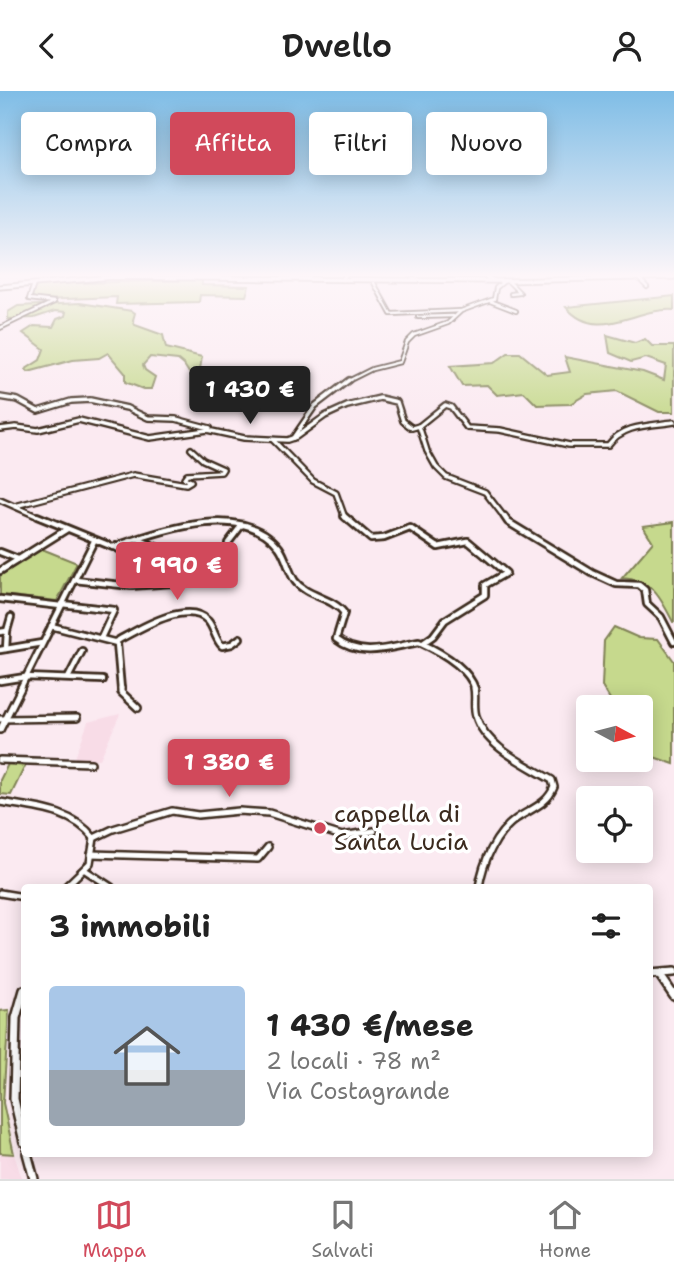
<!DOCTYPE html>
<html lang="it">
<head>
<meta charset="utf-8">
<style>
	:root { --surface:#fff; --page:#f6f6f6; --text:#222; --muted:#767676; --line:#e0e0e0; --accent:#d1495b }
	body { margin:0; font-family:"Shantell Sans",sans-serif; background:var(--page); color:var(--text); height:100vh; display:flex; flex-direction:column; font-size:26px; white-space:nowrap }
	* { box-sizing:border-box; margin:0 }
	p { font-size:23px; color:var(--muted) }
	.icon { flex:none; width:38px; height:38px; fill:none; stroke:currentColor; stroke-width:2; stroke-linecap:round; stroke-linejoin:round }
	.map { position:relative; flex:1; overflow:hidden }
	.sheet { position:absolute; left:21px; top:793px; width:632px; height:273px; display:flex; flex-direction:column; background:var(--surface); border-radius:7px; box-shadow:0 4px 18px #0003 }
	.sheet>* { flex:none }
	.banner { position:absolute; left:21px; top:21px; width:634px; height:63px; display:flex; gap:14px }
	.needle { width:46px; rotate:97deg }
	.buttons { position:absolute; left:576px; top:604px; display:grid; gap:14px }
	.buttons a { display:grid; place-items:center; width:77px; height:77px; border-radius:7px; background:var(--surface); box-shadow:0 4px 18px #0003; font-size:35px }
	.price { position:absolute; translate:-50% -60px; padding:0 16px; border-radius:7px; background:var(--accent); color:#fff; font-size:23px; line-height:46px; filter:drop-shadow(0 2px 4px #0008) }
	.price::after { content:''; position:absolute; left:50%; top:42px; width:21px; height:16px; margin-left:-10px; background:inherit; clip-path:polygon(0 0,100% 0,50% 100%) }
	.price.current { background:#222; color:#fff }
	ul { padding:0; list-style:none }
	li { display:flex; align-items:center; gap:21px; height:175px; padding:0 28px }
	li+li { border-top:2px solid var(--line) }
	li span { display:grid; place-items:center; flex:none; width:196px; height:140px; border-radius:7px; color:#555 }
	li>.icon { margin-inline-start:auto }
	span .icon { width:84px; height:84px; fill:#fffc; stroke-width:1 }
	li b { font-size:30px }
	h2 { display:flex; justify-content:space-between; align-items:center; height:84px; padding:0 28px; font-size:30px }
	.chip { padding:0 24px; border-radius:7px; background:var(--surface); box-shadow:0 4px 18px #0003; font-size:24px; line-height:63px }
	.chip.current { background:var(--accent); color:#fff }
	header { display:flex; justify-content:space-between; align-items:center; height:91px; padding:0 28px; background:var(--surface); font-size:32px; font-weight:600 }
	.dock { display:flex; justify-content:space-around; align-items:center; height:98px; border-top:2px solid var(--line); background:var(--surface); font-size:19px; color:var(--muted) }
	.dock a { display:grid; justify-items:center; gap:4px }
	.dock .current { color:var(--accent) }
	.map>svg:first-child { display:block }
	.built { fill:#f8dce7 }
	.green { fill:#c6d98d; stroke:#808256; stroke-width:2 }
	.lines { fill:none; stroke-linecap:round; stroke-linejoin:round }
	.stream { stroke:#668a95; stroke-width:2 }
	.street-far4-casing { stroke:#3b2a1e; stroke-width:6 }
	.street-far3-casing { stroke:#3b2a1e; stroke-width:8 }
	.street-far2-casing { stroke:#3b2a1e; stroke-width:10 }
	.street-far1-casing { stroke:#3b2a1e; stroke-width:10 }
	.street-casing { stroke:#3b2a1e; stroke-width:12 }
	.secondary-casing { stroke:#3b2a1e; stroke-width:7 }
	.street-far4 { stroke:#fff; stroke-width:2.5 }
	.street-far3 { stroke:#fff; stroke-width:3.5 }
	.street-far2 { stroke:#fff; stroke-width:4.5 }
	.street-far1 { stroke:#fff; stroke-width:5 }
	.street { stroke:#fff; stroke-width:7 }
	.secondary { stroke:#fff; stroke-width:3.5 }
	.poi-dot { fill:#d1495b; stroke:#fff; stroke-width:2.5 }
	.labels { text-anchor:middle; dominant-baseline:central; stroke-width:7; stroke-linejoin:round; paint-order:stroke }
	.near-poi-label { font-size:24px; fill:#3b2a1e; stroke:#fff; text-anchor:start }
</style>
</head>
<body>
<header><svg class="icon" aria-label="back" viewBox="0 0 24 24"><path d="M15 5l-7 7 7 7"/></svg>Dwello<svg class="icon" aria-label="person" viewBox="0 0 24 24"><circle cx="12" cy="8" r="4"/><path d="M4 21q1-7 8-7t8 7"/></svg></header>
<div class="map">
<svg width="674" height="1088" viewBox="0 0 674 1088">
	<rect width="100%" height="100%" fill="#fbeaf1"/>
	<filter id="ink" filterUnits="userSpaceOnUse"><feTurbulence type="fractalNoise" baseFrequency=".0143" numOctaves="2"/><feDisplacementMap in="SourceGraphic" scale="14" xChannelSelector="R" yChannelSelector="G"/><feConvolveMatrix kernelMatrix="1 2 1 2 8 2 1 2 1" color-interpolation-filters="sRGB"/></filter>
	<g filter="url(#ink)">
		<!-- built -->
		<g class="built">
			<path d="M120,623L100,668L75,667L88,631Z"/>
			<path d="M0,1062L14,1063L22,1088H0Z"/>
		</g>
		<!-- green -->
		<g class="green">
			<path d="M198,189L202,190V194L249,195L246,205L200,204L199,211L116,213L117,206L40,209L30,205L37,194L40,193Z"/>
			<path d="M674,205V219C635,216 598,253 566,216Z"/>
			<path d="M80,212L132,220L135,222L133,229L135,234L163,244L166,257L202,266L199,284L216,299L193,288L184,274L178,269L150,266L143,274L145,279L155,286L151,298H143L125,291V282L108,262L99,267L73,269L28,281L26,278L40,269L44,258L23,242L34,235L53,236L57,228L65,225L66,221L55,220L34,227L8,228V221L18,215Z"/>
			<path d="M607,244L635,252L645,248L652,255H674V321H659L617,300L587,303L570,313L537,314L524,301L497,304L487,294L462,295L450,275L494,272L508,262H520L547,284L570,281L565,266L643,281L664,289L666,274L646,267L631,271L610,262Z"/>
			<path d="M674,431V531H673C660,506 653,489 622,487L653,451L643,435Z"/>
			<path d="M42,458L77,472L57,510L0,504V485Z"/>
			<path d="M614,536L639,547L658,548L674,570V673L642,662L640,616H615L602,595L604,550Z"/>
			<path d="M8,673L25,675L11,704L0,703V689Z"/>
			<path d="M9,919L3,1012L14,1063L0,1062V920Z"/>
		</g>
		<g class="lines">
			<!-- stream -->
			<path class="stream" d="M378,183H409"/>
			<!-- street-far4 casing -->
			<g class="street-far4-casing">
				<g id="street-far4">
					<path d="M491,183L486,186L495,190"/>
					<path d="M639,188L647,196"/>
					<path d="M342,189L346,183"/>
					<path d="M508,190L520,202L511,203"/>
					<path d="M374,192L391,223L460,220"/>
					<path d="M490,210L516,220"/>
					<path d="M418,226L453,225"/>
					<path d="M0,237L54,211L29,208L34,193"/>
					<path d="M346,291L372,278L400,271L407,251L414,244L448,232L461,220L494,208L496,197L504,190"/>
				</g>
			</g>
			<!-- street-far3 casing -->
			<g class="street-far3-casing">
				<g id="street-far3">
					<path d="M0,306L18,309L38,320L71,310L90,309L127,317L148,327L176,328L210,337"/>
					<path d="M419,335L427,360L436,376L446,386L485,401L505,427"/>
					<path d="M0,338L16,336L38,339L79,329L150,347L207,339L244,347L287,349L296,346L325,325L347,315L380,307L397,311L403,330L412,337L419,335L445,314L451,316L467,337L500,339L569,354H608C624,333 649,335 674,331"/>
					<path d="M293,347L315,315L349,289"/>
					<path d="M273,349L313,390L336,402L345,427"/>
					<path d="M0,409L41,427"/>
					<path d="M15,415L133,384L186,393L191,390L184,387L187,383L221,381L223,378L203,369L191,358"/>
				</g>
			</g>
			<!-- street-far2 casing -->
			<g class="street-far2-casing">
				<g id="street-far2">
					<path d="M37,425L113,456C159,441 242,409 279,456C287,467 288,480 295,490C307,506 332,506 344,522L336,548C361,568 391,556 419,551C439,560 468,576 475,598"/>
					<path d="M344,425L371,448L384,447L410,437L438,456L468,450L506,482L485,494V504L445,529L433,545L423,552"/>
					<path d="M504,425L508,431L592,482L616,493L639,494L645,499L647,513L661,526L674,551"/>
					<path d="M140,449L161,458"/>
					<path d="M115,456L138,468"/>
					<path d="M0,461L18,468"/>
					<path d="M0,480L67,438"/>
					<path d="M75,489L131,495L229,488L228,452L241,435"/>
					<path d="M0,508L61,515"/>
					<path d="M62,513L114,519L101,547"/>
					<path d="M51,535L117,552L121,598"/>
					<path d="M7,540L11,526"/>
					<path d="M0,541L7,540L6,558"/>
					<path d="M115,551C136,540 187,507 208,530C214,537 215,548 222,555L232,553L240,547"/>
					<path d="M0,559L42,552"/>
					<path d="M68,587L82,560"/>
					<path d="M0,590L25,586L103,589"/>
					<path d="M20,598L94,450"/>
				</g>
			</g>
			<!-- street-far1 casing -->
			<g class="street-far1-casing">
				<g id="street-far1">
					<path d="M121,597V601L138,617"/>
					<path d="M474,597C476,606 473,616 476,625C485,656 527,674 552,689L554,696C547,714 530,718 516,728C495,743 483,771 479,796"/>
					<path d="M0,628L77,627"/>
					<path d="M0,639L21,597"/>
					<path d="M0,669L91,672"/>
					<path d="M0,711C34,717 71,718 94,747"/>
					<path d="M94,747L113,738L172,720L198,724L239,720L269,722L342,745L374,740"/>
					<path d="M91,763L258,768L268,756"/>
					<path d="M85,779L111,796"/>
					<path d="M65,796L90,772L94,747"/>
					<path d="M0,802L24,806"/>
				</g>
			</g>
			<!-- street casing -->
			<g class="street-casing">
				<g id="street">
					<path d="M649,883L674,881"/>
					<path d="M659,883L674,905"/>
					<path d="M24,899L16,927L14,1008L24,1051"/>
					<path d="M27,1062L34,1088"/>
				</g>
			</g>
			<!-- secondary casing -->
			<g class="secondary-casing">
				<path id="secondary" d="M0,196L112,186L496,190L674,186"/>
			</g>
			<!-- street-far4 -->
			<use href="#street-far4" class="street-far4"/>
			<!-- street-far3 -->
			<use href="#street-far3" class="street-far3"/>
			<!-- street-far2 -->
			<use href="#street-far2" class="street-far2"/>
			<!-- street-far1 -->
			<use href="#street-far1" class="street-far1"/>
			<!-- street -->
			<use href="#street" class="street"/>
			<!-- secondary -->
			<use href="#secondary" class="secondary"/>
		</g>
	</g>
	<!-- sky -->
	<linearGradient id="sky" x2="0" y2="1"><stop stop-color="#7fbde6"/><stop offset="0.55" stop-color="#fdf6f9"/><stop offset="1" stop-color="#fdf6f9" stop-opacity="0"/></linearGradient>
	<rect width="674" height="335" fill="url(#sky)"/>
	<!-- markers -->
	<circle class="poi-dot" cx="320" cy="737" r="7"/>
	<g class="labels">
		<!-- near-poi labels -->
		<g class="near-poi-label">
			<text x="334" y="723">cappella di<tspan x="334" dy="28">Santa Lucia</tspan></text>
		</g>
	</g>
</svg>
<div class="buttons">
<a><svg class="needle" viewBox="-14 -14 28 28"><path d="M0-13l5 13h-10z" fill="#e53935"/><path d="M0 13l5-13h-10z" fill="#767676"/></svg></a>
<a><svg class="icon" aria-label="locate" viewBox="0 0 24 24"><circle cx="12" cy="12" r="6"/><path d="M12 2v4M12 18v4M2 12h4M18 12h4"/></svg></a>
</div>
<b class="price current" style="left:250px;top:335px">1 430 €</b>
<b class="price" style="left:177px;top:511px">1 990 €</b>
<b class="price" style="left:229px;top:708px">1 380 €</b>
<div class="banner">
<a class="chip">Compra</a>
<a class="chip current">Affitta</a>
<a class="chip">Filtri</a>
<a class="chip">Nuovo</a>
</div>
<section class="sheet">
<h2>3 immobili<svg class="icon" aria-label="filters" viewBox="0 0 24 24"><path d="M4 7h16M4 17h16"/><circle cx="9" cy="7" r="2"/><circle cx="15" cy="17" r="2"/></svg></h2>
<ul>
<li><span style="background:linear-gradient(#a9c7e8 60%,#9aa5b1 0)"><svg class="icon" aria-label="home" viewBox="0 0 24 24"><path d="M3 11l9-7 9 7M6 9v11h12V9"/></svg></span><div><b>1 430 €/mese</b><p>2 locali · 78 m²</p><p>Via Costagrande</p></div></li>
</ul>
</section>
</div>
<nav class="dock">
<a class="current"><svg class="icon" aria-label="map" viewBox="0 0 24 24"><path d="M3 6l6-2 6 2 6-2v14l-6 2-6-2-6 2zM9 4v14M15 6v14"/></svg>Mappa</a>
<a><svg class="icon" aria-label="saved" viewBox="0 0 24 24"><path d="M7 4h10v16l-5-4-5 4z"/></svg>Salvati</a>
<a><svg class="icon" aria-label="home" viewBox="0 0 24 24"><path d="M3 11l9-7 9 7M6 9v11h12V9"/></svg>Home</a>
</nav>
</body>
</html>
